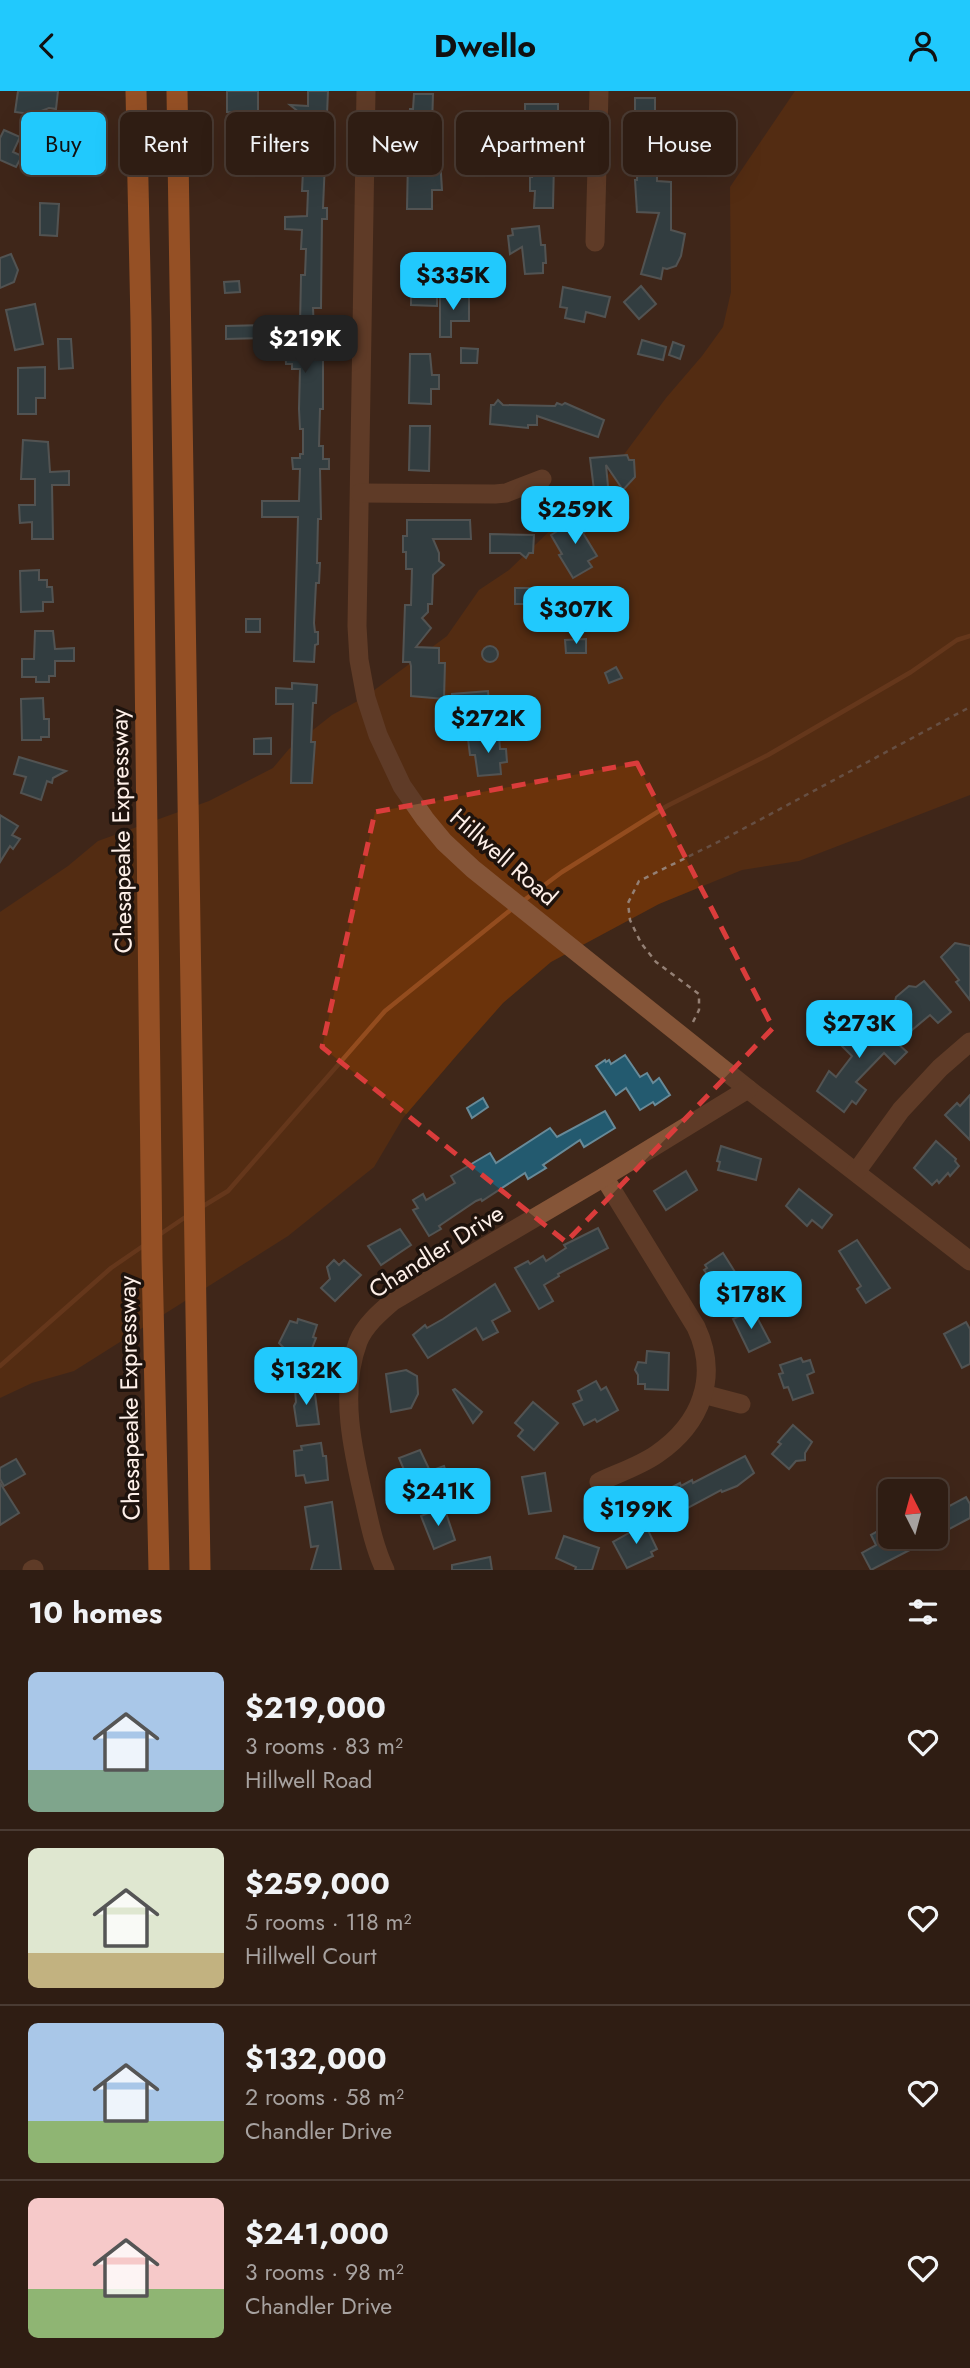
<!DOCTYPE html>
<html lang="en">
<head>
<meta charset="utf-8">
<style>
	:root { --surface:#2f1d13; --page:#3b2a21; --text:#f1f3f6; --muted:#a7a2a0; --line:#4a3b33; --accent:#21c9fd }
	body { margin:0; font-family:Jost,sans-serif; background:var(--page); color:var(--text); height:100vh; display:flex; flex-direction:column; font-size:26px; white-space:nowrap }
	* { box-sizing:border-box; margin:0 }
	p { font-size:23px; color:var(--muted) }
	.icon { flex:none; width:38px; height:38px; fill:none; stroke:currentColor; stroke-width:2; stroke-linecap:round; stroke-linejoin:round }
	.map { position:relative; height:1479px; overflow:hidden }
	.side { display:flex; flex-direction:column; background:var(--surface); flex:1 }
	.side>* { flex:none }
	.top-card { position:absolute; left:21px; top:21px; width:929px; height:63px; display:flex; gap:14px }
	.needle { width:46px; rotate:354deg }
	.buttons { position:absolute; left:878px; top:1388px; display:grid; gap:14px }
	.buttons a { display:grid; place-items:center; width:70px; height:70px; border-radius:10px; background:var(--surface); box-shadow:0 7px 28px #0002,0 0 0 2px var(--line); font-size:35px }
	.price { position:absolute; translate:-50% -60px; padding:0 16px; border-radius:14px; background:var(--accent); color:#111; font-size:23px; line-height:46px; filter:drop-shadow(0 2px 4px #0008) }
	.price::after { content:''; position:absolute; left:50%; top:42px; width:21px; height:16px; margin-left:-10px; background:inherit; clip-path:polygon(0 0,100% 0,50% 100%) }
	.price.active { background:#222; color:#fff }
	ul { padding:0; list-style:none }
	li { display:flex; align-items:center; gap:21px; height:175px; padding:0 28px }
	li+li { border-top:2px solid var(--line) }
	li span { display:grid; place-items:center; flex:none; width:196px; height:140px; border-radius:10px; color:#555 }
	li>.icon { margin-inline-start:auto }
	span .icon { width:84px; height:84px; fill:#fffc; stroke-width:1 }
	li b { font-size:30px }
	h2 { display:flex; justify-content:space-between; align-items:center; height:84px; padding:0 28px; font-size:30px }
	.tag { padding:0 24px; border-radius:10px; background:var(--surface); box-shadow:0 7px 28px #0002,0 0 0 2px var(--line); font-size:24px; line-height:63px }
	.tag.active { background:var(--accent); color:#111 }
	header { display:flex; justify-content:space-between; align-items:center; height:91px; padding:0 28px; background:var(--accent); color:#111; font-size:32px; font-weight:700 }
	.map>svg:first-child { display:block }
	.green { fill:#6b330b }
	.lines { fill:none; stroke-linecap:round; stroke-linejoin:round }
	.stream { stroke:#934c1e; stroke-width:4.5 }
	.building { fill:#235a6f; stroke:#688a98; stroke-width:2 }
	.path { stroke:#948075; stroke-width:2.5; stroke-dasharray:5 5; stroke-linecap:butt }
	.minor { stroke:#855538; stroke-width:19 }
	.highway { stroke:#fc8433; stroke-width:21 }
	.marked { fill:none; stroke:#da3c3b; stroke-width:5; stroke-dasharray:14 9; stroke-linejoin:round }
	.labels { text-anchor:middle; dominant-baseline:central; stroke-width:7; stroke-linejoin:round; paint-order:stroke }
	.street-label { font-size:24px; fill:#fef0e9; stroke:#1e130d }
</style>
</head>
<body>
<header><svg class="icon" aria-label="back" viewBox="0 0 24 24"><path d="M15 5l-7 7 7 7"/></svg>Dwello<svg class="icon" aria-label="person" viewBox="0 0 24 24"><circle cx="12" cy="8" r="4"/><path d="M4 21q1-7 8-7t8 7"/></svg></header>
<div class="map">
<svg width="970" height="1479" viewBox="0 0 970 1479">
	<rect width="100%" height="100%" fill="#3f2719"/>
	<!-- green -->
	<path class="green" d="M795,0H970V704L799,770L742,779L659,813L551,871L503,912L457,964L403,1027L374,1076L288,1145L74,1280L32,1292L0,1307V821L68,775L98,750L209,710L273,677L289,658L332,624L365,606L447,545L479,499L509,479L611,381L666,307L702,265L723,236L731,201L730,96Z"/>
	<g class="lines">
		<!-- stream -->
		<g class="stream">
			<path d="M523,810L562,781L667,715L768,664L911,581L957,549L970,545"/>
			<path d="M200,1117L228,1100L385,920L513,817"/>
			<path d="M159,1144L187,1125"/>
			<path d="M0,1275L111,1177L146,1153"/>
		</g>
	</g>
	<!-- building -->
	<g class="building">
		<path d="M18,0H58L56,18L49,17L41,20L37,24L15,21Z"/>
		<path d="M227,0H258V22L227,21Z"/>
		<path d="M308,0H328L323,117H327V128H322L321,217H313L315,263L323,262V318H320L319,355H323V368H329V378H320L321,428H318L317,472H320L319,492H316L314,532L315,541H318V553L315,554L314,571L294,570L298,426H262V410H299L300,378H293L292,367H300V363H303V338H300L299,318L300,278H292V273H286L285,253L261,254V247L226,248V235L300,233L301,187V184H305L306,158H301L302,139L285,138V126L307,125L308,100H302L303,80H293V68H303V58H307V34H302V29H297L300,22L290,14L308,15Z"/>
		<path d="M414,3H433L431,67H440L442,99H432V118H407L408,67H411L412,36L409,35L410,18H413Z"/>
		<path d="M635,7H655V28L668,29V44H654V72H657V90L671,91V139L685,143L681,165L676,175L667,178L663,177L661,188L641,183L659,122L637,121L635,89H637L638,53H635Z"/>
		<path d="M525,13H558V27H556L553,42H533L532,28H525Z"/>
		<path d="M4,39L20,46L13,61L22,65L16,76L0,69V47Z"/>
		<path d="M539,71H554L553,117H534L535,100H530V86H532V75Z"/>
		<path d="M40,112L59,113L57,145L40,144Z"/>
		<path d="M539,135L541,154H545L546,172H543V182L525,183L522,156L510,163L508,145L513,144L512,138Z"/>
		<path d="M11,163L18,179L14,191L0,197V167Z"/>
		<path d="M412,163H431V193H437V215L411,214V196H406V181H411Z"/>
		<path d="M239,190L240,201L225,202L224,191Z"/>
		<path d="M641,195L656,213L639,228L624,211Z"/>
		<path d="M563,196L610,206L605,226L586,221L584,231L565,227L567,217L560,216Z"/>
		<path d="M440,204L469,205V230H451V246H440Z"/>
		<path d="M35,213L43,253L15,259L6,219Z"/>
		<path d="M58,248H71L73,277L59,278Z"/>
		<path d="M642,249L666,256L663,269L638,263Z"/>
		<path d="M673,251L684,255L680,268L669,264Z"/>
		<path d="M461,257L478,258L477,272H461Z"/>
		<path d="M410,263H430L432,284H439V298H431V313L409,312Z"/>
		<path d="M45,276V307H36V323H18V277Z"/>
		<path d="M498,309L503,314L555,315L557,312L562,314L565,312L604,329L598,346L537,325V334H528V337L490,333L491,314H494Z"/>
		<path d="M410,335H430L429,380L409,379Z"/>
		<path d="M23,349L48,351L50,381L69,380V394H52L53,448H32V431L20,432L19,414H35V388H21Z"/>
		<path d="M627,364L629,369H634L635,386L623,399L606,374L609,406L595,407L590,367Z"/>
		<path d="M585,423L593,436L583,442L597,465L588,470L592,476L573,487L559,464L562,463L551,444Z"/>
		<path d="M407,429H470L471,448H433L439,462V470L444,474L433,484L432,513H428V521L422,527L431,537L416,556L439,557V572H445L444,608L411,605V575L410,571H403L405,514H411L412,478H406V461H403V445H407Z"/>
		<path d="M490,443L534,444L533,462H529L526,467L520,462H490Z"/>
		<path d="M39,479V489H47V496H52L53,511H43V520L21,521L20,480Z"/>
		<rect x="515" y="497" width="16" height="16"/>
		<rect x="246" y="528" width="14" height="13"/>
		<path d="M35,540H53L55,558L74,557V570H55V585H49V591H36V586H22V568H34Z"/>
		<path d="M586,548V562H566L565,549Z"/>
		<circle cx="490" cy="563" r="8"/>
		<path d="M616,576L622,587L609,592L605,582Z"/>
		<path d="M292,592L317,594L316,612H313L311,651H315L312,692H291L293,613H276V597L292,598Z"/>
		<path d="M488,600L489,612L453,615L452,603Z"/>
		<path d="M43,607L44,628H49V646H41V649H22L21,608Z"/>
		<path d="M499,645L500,658H506L507,671L500,672L501,683L478,685L475,664H470L468,648Z"/>
		<path d="M271,647V663H254V648Z"/>
		<path d="M19,666L66,680L53,687L52,692L47,690L41,709L21,702L26,686L14,683Z"/>
		<path d="M0,724L18,735L12,744L20,748L13,758L10,755L0,771Z"/>
		<path d="M955,852L970,855V909L956,891L959,889L941,866Z"/>
		<path d="M924,890L951,921L938,932L930,924L912,939L894,915L896,906L909,895L916,896Z"/>
		<path d="M867,925L907,961L895,973L884,962L856,991L866,999L856,1013L852,1010L844,1021L817,1000L829,980L836,986L852,965L838,951L842,948V937L853,926Z"/>
		<path d="M625,964L640,986L647,982L653,992L659,987L670,1004L655,1014L653,1011L640,1019L626,997L616,1004L596,975L605,969L606,971L609,969L611,973Z"/>
		<path d="M970,1004V1049L945,1024L957,1012L960,1015Z"/>
		<path d="M483,1007L488,1016L472,1027L467,1017Z"/>
		<path d="M605,1020L615,1037L584,1056L580,1049L543,1074L546,1077L528,1088L525,1082L482,1110L481,1108L476,1110L439,1135L441,1138L429,1145L413,1119L418,1117L413,1109L423,1103L426,1109L455,1092L451,1085L490,1062L496,1072L550,1037L557,1046Z"/>
		<path d="M936,1050L956,1068L955,1070L959,1075L950,1085L948,1082L939,1092L937,1089L932,1094L914,1077Z"/>
		<path d="M721,1055L761,1068L756,1089L718,1079L720,1071L717,1070Z"/>
		<path d="M686,1080L697,1099L666,1119L654,1100Z"/>
		<path d="M799,1098L832,1124L822,1137L812,1129L807,1135L786,1115Z"/>
		<path d="M598,1137L608,1157L558,1183L559,1185L544,1194L553,1210L539,1218L515,1177L528,1170L530,1173L543,1165L546,1170L566,1157L564,1154Z"/>
		<path d="M400,1138L411,1154L381,1174L368,1155Z"/>
		<path d="M857,1149L890,1197L866,1212L857,1198L861,1195L839,1160Z"/>
		<path d="M723,1162L742,1192L723,1204L704,1179L707,1177L705,1174Z"/>
		<path d="M334,1169L339,1174L344,1169L361,1184L335,1210L321,1197L330,1188L327,1176Z"/>
		<path d="M495,1193L510,1220L492,1230L498,1241L483,1249L476,1237L428,1267L413,1244L425,1234L427,1237L443,1228Z"/>
		<path d="M753,1219L770,1251L749,1261L733,1228Z"/>
		<path d="M298,1228L317,1234L313,1246L316,1247L307,1270L285,1263L286,1259L279,1252L290,1230L297,1232Z"/>
		<path d="M966,1231L970,1238V1273L962,1277L944,1243Z"/>
		<path d="M647,1260L669,1262L668,1299L645,1298V1293H638V1284L635,1279L638,1271L646,1272Z"/>
		<path d="M801,1267L803,1271L810,1269L814,1281L807,1284L813,1302L793,1309L788,1296L784,1297L779,1283L783,1282L780,1274Z"/>
		<path d="M406,1279L417,1285L418,1303L411,1317L391,1321L386,1283Z"/>
		<path d="M596,1290L601,1299L606,1296L618,1319L597,1331L595,1328L584,1334L573,1313L582,1309L578,1300Z"/>
		<path d="M314,1296L319,1333L297,1335L294,1315L296,1311L295,1298Z"/>
		<path d="M455,1298L482,1321L473,1332L453,1299Z"/>
		<path d="M533,1311L558,1332L534,1359L518,1345L523,1339L515,1332Z"/>
		<path d="M793,1334L812,1351L805,1362V1369L796,1370L789,1378L772,1363L781,1353L778,1351Z"/>
		<path d="M321,1352L323,1365H326L328,1389L306,1392L304,1384L296,1385L294,1360L302,1359L301,1355Z"/>
		<path d="M420,1359L430,1380L444,1375L448,1387L413,1400L399,1367Z"/>
		<path d="M745,1365L754,1382L737,1395L722,1401L721,1399L671,1426L659,1403L680,1392L681,1395L692,1389L693,1392Z"/>
		<path d="M16,1368L25,1383L4,1395L0,1388V1377Z"/>
		<path d="M545,1382L551,1420L529,1423L522,1386Z"/>
		<path d="M0,1392L19,1422L0,1434Z"/>
		<path d="M966,1406L970,1413V1427L936,1445V1422Z"/>
		<path d="M332,1411L341,1479H311L318,1455L311,1456L305,1416Z"/>
		<path d="M442,1416L445,1419L455,1449L434,1458L421,1425Z"/>
		<path d="M645,1433L657,1458L651,1461L653,1465L627,1477L613,1451Z"/>
		<path d="M885,1436L889,1446H935L871,1479L862,1462L876,1454L871,1444Z"/>
		<path d="M564,1445L599,1457L592,1479H575L576,1476L556,1467Z"/>
		<path d="M490,1466L492,1479H452V1474Z"/>
	</g>
	<g class="lines">
		<!-- path -->
		<path class="path" d="M693,931L699,919V903L656,871L641,852L630,829L628,812L639,790L726,747L970,616"/>
		<!-- minor -->
		<g class="minor">
			<path d="M366,0L357,535L359,569L366,607L378,644L402,695L425,728L444,751L473,778L748,998L970,1170"/>
			<path d="M595,151L599,0"/>
			<path d="M360,402L495,403L506,402L542,388"/>
			<path d="M856,1081L901,1019L940,977L970,951"/>
			<path d="M703,1303L741,1313"/>
			<path d="M599,1391C618,1382 640,1375 657,1363C702,1332 719,1285 696,1236L604,1086"/>
			<path d="M32,1479L34,1478"/>
			<path d="M385,1479C375,1458 370,1435 365,1412C353,1361 339,1301 358,1251C364,1235 380,1221 393,1210L604,1086L748,998"/>
		</g>
		<!-- highway -->
		<g class="highway">
			<path d="M136,0L141,231L152,1168L159,1479"/>
			<path d="M177,0L200,1479"/>
		</g>
	</g>
	<!-- marked area -->
	<path d="M0 0H970V1479H0ZM637,672L773,937L566,1151L322,956L375,721Z" fill="#3f2719" fill-opacity=".55" fill-rule="evenodd"/>
	<path class="marked" d="M637,672L773,937L566,1151L322,956L375,721Z"/>
	<g class="labels">
		<!-- street labels -->
		<g class="street-label">
			<text transform="translate(121 740) rotate(-91)">Chesapeake Expressway</text>
			<text transform="translate(504 766) rotate(41)">Hillwell Road</text>
			<text transform="translate(436 1160) rotate(-32)">Chandler Drive</text>
			<text transform="translate(129 1307) rotate(-91)">Chesapeake Expressway</text>
		</g>
	</g>
</svg>
<div class="buttons">
<a><svg class="needle" viewBox="-14 -14 28 28"><path d="M0-13l5 13h-10z" fill="#e53935"/><path d="M0 13l5-13h-10z" fill="#a7a2a0"/></svg></a>
</div>
<b class="price" style="left:453px;top:221px">$335K</b>
<b class="price active" style="left:305px;top:284px">$219K</b>
<b class="price" style="left:575px;top:455px">$259K</b>
<b class="price" style="left:576px;top:555px">$307K</b>
<b class="price" style="left:488px;top:664px">$272K</b>
<b class="price" style="left:859px;top:969px">$273K</b>
<b class="price" style="left:751px;top:1240px">$178K</b>
<b class="price" style="left:306px;top:1316px">$132K</b>
<b class="price" style="left:438px;top:1437px">$241K</b>
<b class="price" style="left:636px;top:1455px">$199K</b>
<div class="top-card">
<a class="tag active">Buy</a>
<a class="tag">Rent</a>
<a class="tag">Filters</a>
<a class="tag">New</a>
<a class="tag">Apartment</a>
<a class="tag">House</a>
</div>
</div>
<section class="side">
<h2>10 homes<svg class="icon" aria-label="filters" viewBox="0 0 24 24"><path d="M4 7h16M4 17h16"/><circle cx="9" cy="7" r="2"/><circle cx="15" cy="17" r="2"/></svg></h2>
<ul>
<li><span style="background:linear-gradient(#a9c7e8 70%,#7fa58c 0)"><svg class="icon" aria-label="home" viewBox="0 0 24 24"><path d="M3 11l9-7 9 7M6 9v11h12V9"/></svg></span><div><b>$219,000</b><p>3 rooms · 83 m²</p><p>Hillwell Road</p></div><svg class="icon" aria-label="heart" viewBox="0 0 24 24"><path d="M12 20l-8-8c-3-5 5-10 8-4 3-6 11-1 8 4z"/></svg></li>
<li><span style="background:linear-gradient(#dfe7d0 75%,#c2b280 0)"><svg class="icon" aria-label="home" viewBox="0 0 24 24"><path d="M3 11l9-7 9 7M6 9v11h12V9"/></svg></span><div><b>$259,000</b><p>5 rooms · 118 m²</p><p>Hillwell Court</p></div><svg class="icon" aria-label="heart" viewBox="0 0 24 24"><path d="M12 20l-8-8c-3-5 5-10 8-4 3-6 11-1 8 4z"/></svg></li>
<li><span style="background:linear-gradient(#a9c7e8 70%,#8fb573 0)"><svg class="icon" aria-label="home" viewBox="0 0 24 24"><path d="M3 11l9-7 9 7M6 9v11h12V9"/></svg></span><div><b>$132,000</b><p>2 rooms · 58 m²</p><p>Chandler Drive</p></div><svg class="icon" aria-label="heart" viewBox="0 0 24 24"><path d="M12 20l-8-8c-3-5 5-10 8-4 3-6 11-1 8 4z"/></svg></li>
<li><span style="background:linear-gradient(#f6c9c9 65%,#8fb573 0)"><svg class="icon" aria-label="home" viewBox="0 0 24 24"><path d="M3 11l9-7 9 7M6 9v11h12V9"/></svg></span><div><b>$241,000</b><p>3 rooms · 98 m²</p><p>Chandler Drive</p></div><svg class="icon" aria-label="heart" viewBox="0 0 24 24"><path d="M12 20l-8-8c-3-5 5-10 8-4 3-6 11-1 8 4z"/></svg></li>
</ul>
</section>
</body>
</html>
